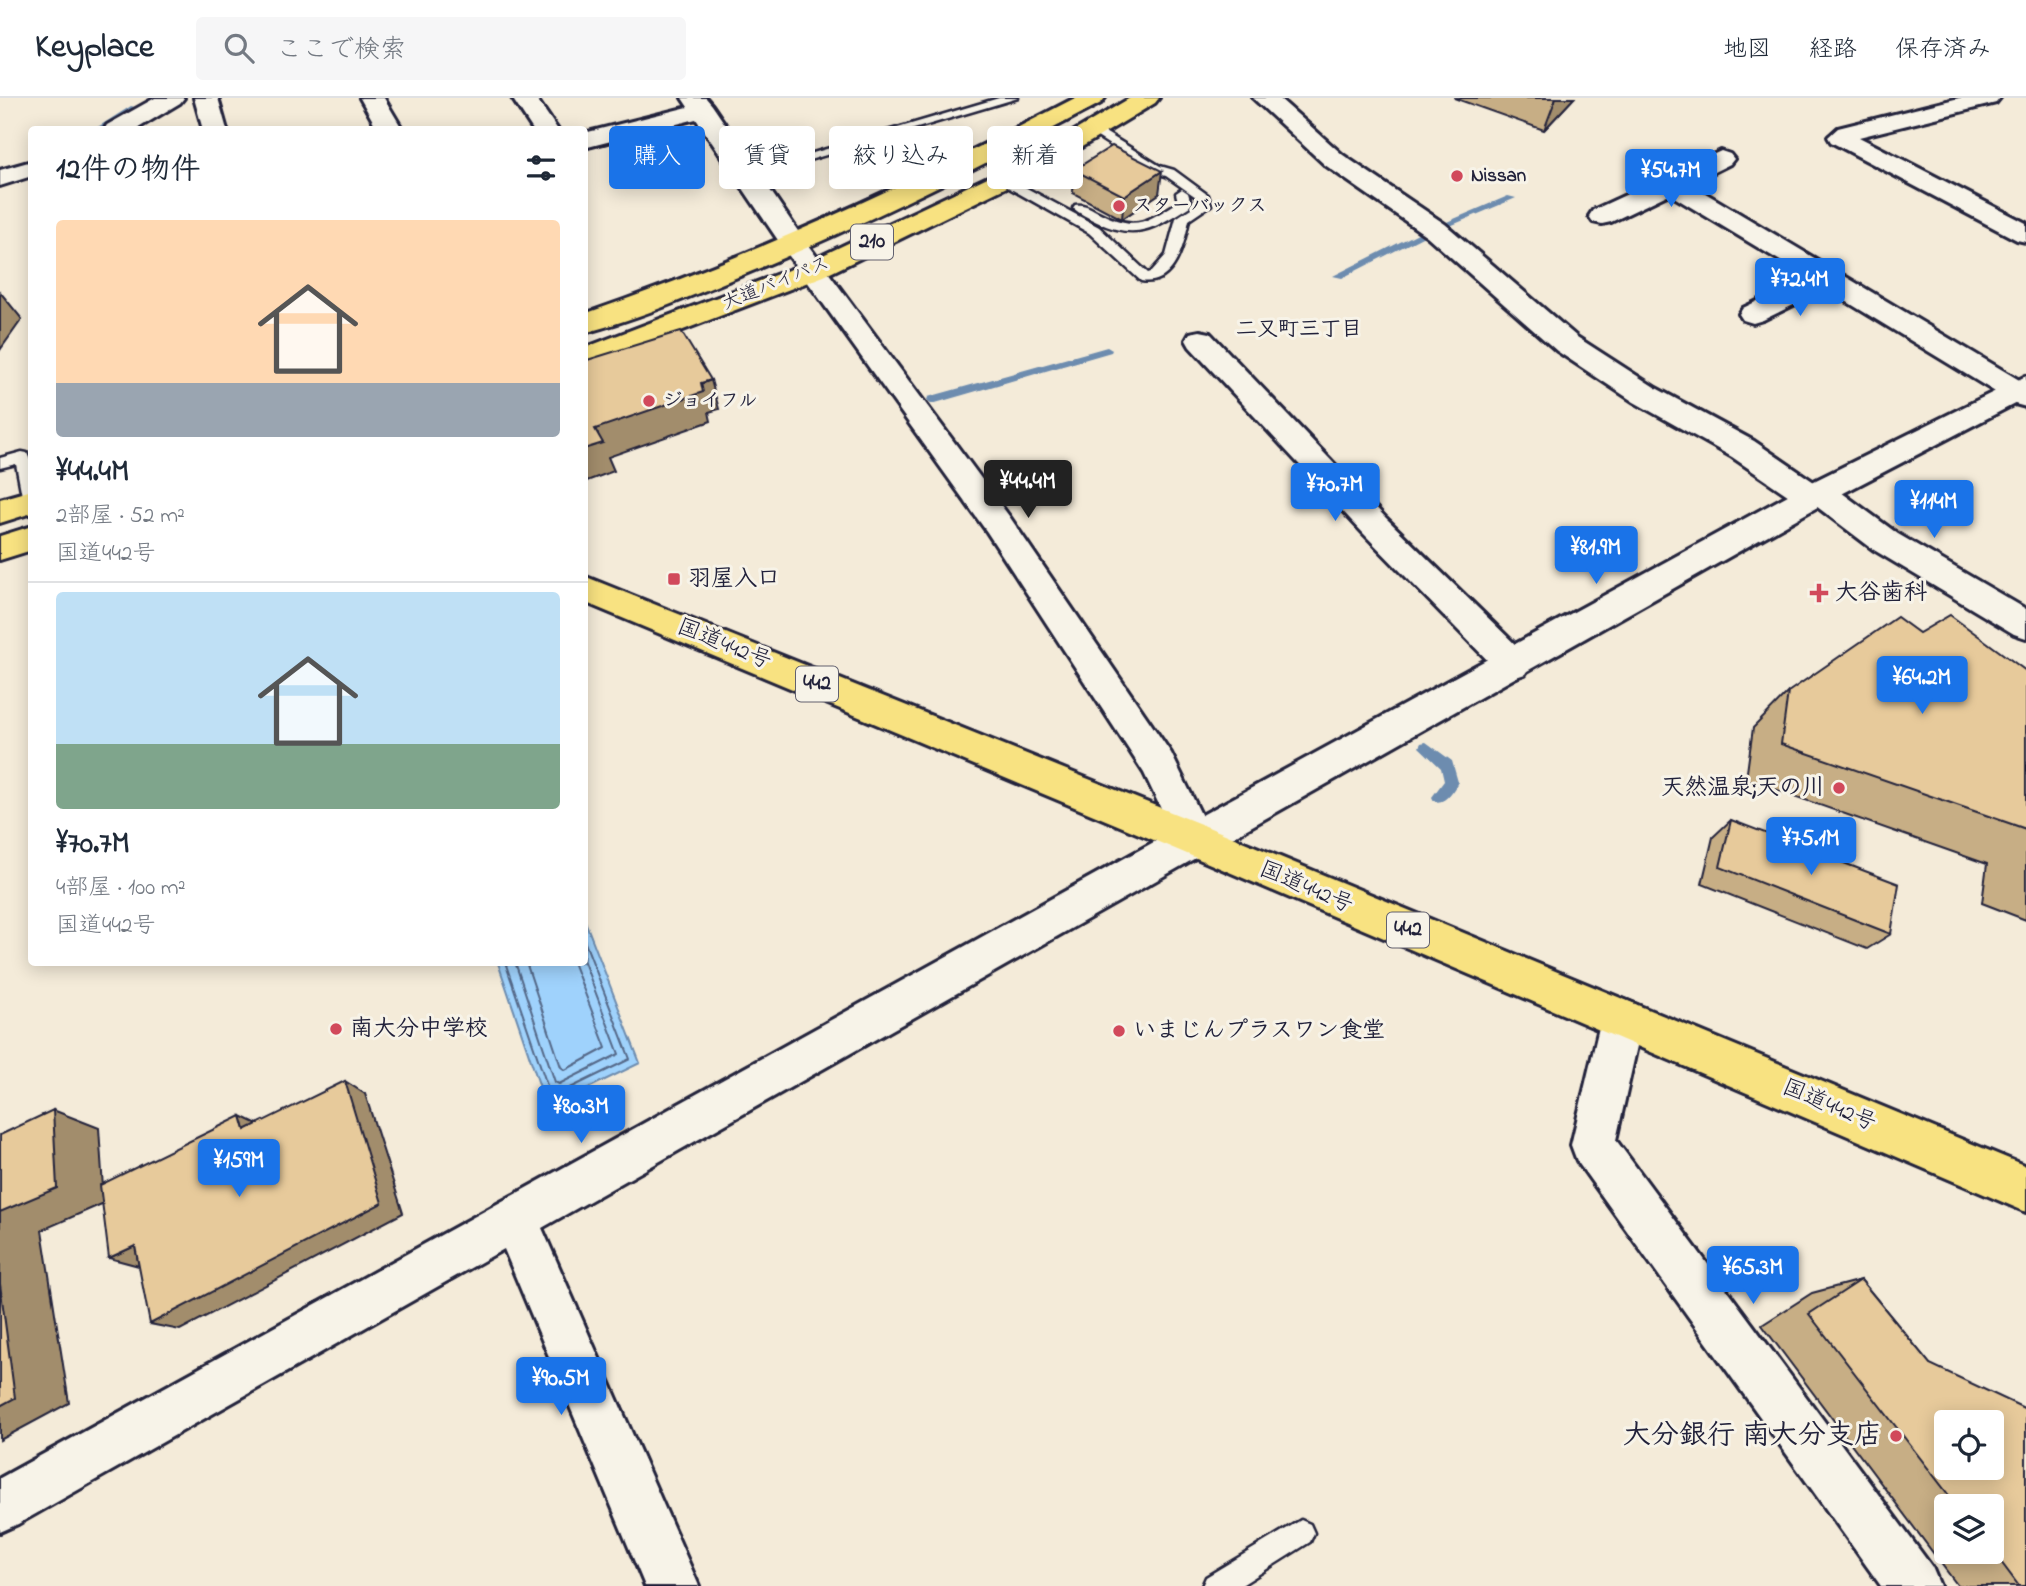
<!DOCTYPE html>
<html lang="ja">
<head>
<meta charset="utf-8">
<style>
	:root { --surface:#fff; --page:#f6f6f7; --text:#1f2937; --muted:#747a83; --line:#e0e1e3; --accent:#1a73e8 }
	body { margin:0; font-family:"Indie Flower","Klee One",sans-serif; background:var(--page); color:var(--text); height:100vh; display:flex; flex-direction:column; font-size:26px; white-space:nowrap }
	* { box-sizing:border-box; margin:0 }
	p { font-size:23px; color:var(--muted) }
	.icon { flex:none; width:38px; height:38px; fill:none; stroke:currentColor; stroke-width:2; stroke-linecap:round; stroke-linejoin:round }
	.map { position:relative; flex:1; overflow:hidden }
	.panel { position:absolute; left:28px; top:28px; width:560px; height:840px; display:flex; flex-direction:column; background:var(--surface); border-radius:7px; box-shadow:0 4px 18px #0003 }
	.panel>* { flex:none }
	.hud { position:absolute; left:609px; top:28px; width:665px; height:63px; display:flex; gap:14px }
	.buttons { position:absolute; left:1934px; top:1312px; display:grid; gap:14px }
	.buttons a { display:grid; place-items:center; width:70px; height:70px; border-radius:7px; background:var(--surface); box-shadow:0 4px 18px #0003; font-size:35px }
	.price { position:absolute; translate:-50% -60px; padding:0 16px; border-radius:7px; background:var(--accent); color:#fff; font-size:23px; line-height:46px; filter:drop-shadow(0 2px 4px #0008) }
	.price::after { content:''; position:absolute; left:50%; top:42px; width:21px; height:16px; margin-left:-10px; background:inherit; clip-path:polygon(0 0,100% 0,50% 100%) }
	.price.selected { background:#222; color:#fff }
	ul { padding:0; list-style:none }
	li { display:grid; align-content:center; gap:14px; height:371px; padding:0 28px }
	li+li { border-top:2px solid var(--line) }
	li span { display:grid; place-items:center; height:217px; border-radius:7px; color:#555 }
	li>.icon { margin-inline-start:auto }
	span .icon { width:126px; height:126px; fill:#fffc; stroke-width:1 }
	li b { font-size:30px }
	h2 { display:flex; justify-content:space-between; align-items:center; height:84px; padding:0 28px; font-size:30px }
	.pill { padding:0 24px; border-radius:7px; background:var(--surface); box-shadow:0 4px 18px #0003; font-size:24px; line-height:63px }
	.pill.selected { background:var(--accent); color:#fff }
	header { display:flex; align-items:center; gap:42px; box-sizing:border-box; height:98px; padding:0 35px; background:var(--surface); border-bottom:2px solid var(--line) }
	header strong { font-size:33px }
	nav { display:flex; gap:38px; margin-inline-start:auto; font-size:24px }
	.search { width:490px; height:63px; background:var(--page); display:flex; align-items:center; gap:18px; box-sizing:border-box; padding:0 24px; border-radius:7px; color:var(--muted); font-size:26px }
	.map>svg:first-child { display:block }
	.water { fill:#9fd2fc; stroke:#6d8caf; stroke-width:2 }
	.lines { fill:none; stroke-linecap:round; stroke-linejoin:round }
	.shore { stroke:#546888; stroke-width:2 }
	.stream { fill:#6d8caf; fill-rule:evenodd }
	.service-casing { stroke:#22223b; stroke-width:5 }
	.minor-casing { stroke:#22223b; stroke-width:6 }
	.tertiary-casing { stroke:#22223b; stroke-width:6 }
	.trunk-casing { stroke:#22223b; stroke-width:6 }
	.service { fill:#f7f3e8; fill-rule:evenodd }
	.minor { fill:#f7f3e8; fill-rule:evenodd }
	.tertiary { fill:#f7f3e8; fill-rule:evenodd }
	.trunk { fill:#f8e281; fill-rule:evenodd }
	.wall { fill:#c7ae85; stroke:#22223b; stroke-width:2; fill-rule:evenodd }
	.shaded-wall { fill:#a28d6c; stroke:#22223b; stroke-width:2 }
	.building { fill:#e7ca9b; stroke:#22223b; stroke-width:2; fill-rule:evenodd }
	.poi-dot { fill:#d1495b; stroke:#f7f3e8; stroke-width:2.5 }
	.labels { text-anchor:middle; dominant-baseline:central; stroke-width:6; stroke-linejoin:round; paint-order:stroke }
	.far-poi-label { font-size:19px; font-weight:bold; fill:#22223b; stroke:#f7f3e8; text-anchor:start }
	.far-street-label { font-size:19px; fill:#22223b; stroke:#f7f3e8 }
	.shield { fill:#f7f3e8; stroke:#62616f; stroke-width:2 }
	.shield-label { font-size:21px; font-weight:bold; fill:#22223b }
	.far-neighbourhood-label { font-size:21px; font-weight:bold; fill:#22223b; stroke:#f7f3e8 }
	.poi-label { font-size:23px; font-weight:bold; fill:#22223b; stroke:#f7f3e8; text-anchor:start }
	.street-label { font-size:23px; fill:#22223b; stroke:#f7f3e8 }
	.near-poi-label { font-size:28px; font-weight:bold; fill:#22223b; stroke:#f7f3e8; text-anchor:end }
</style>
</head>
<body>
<header>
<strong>Keyplace</strong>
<div class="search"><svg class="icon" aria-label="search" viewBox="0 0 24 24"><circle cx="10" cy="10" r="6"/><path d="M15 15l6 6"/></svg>ここで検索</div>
<nav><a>地図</a><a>経路</a><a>保存済み</a></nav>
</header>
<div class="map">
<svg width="2026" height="1488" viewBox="0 0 2026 1488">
	<rect width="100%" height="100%" fill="#f4ebd9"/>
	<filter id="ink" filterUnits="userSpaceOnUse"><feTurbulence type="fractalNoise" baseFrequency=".0143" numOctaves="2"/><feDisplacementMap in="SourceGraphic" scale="14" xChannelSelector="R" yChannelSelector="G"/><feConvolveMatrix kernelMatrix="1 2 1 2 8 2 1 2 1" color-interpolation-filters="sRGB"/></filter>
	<g filter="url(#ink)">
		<!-- water -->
		<path class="water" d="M585,823L640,965L547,1010L498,865L584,864Z"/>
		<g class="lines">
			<!-- shore -->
			<g class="shore">
				<path d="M505,864L550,996L554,998L630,961L584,842"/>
				<path d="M515,864L555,984L559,986L619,956L584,864"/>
				<path d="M526,864L561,969L565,972L606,950L573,864"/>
			</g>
			<!-- stream -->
			<g class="stream">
				<path d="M131,8L138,10L104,32H93Z"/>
				<path d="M1508,98L1516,100L1443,131L1435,129Z"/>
				<path d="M1424,132L1432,134L1342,180L1333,178Z"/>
				<path d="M1107,249L1112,252L1111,254L932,306L927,302L928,299Z"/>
				<path d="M1426,644L1452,663L1458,684C1453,693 1445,707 1434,703L1432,699L1444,683L1441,670L1419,649L1421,645Z"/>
			</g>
			<!-- service casing -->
			<g class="service-casing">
				<g id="service">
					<path d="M999,0H1018L752,79H744L742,76Z"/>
					<path d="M1095,28L1160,68L1174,72L1208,97L1211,107L1189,122C1184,146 1175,189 1141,183L1089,135L995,82L996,79H1006L1099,129L1148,175L1151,174L1166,157L1176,120L1197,106L1196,99L1166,78L1152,74L1091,35L1089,32Z"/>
					<path d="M1182,91L1188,95L1191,105L1190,108C1155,130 1137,143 1097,124C1089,120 1080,116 1073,110L1075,107C1084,106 1089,109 1096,113C1134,133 1144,126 1178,104L1176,95Z"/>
					<path d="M22,354L27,355L32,367L31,409L23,403L16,366L0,370V360Z"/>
					<path d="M1301,1422L1310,1426L1314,1435L1310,1444L1240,1488H1202L1206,1479Z"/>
				</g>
			</g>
			<!-- minor casing -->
			<g class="minor-casing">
				<g id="minor">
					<path d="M155,0H184L180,5L135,32H104L107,27Z"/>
					<path d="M360,0H384L403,32H378Z"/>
					<path d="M512,0H536L558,32H533Z"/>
					<path d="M682,0H706L712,7L802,139L1009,418L1171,655L1213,741L1208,753L542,1130L699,1488H645L504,1151L18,1426L0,1434V1380L1172,734L1144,675L987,434L784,151L696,21L584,50V35L688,9Z"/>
					<path d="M1253,0H1279L1343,57L1445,126L1577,239L1656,290L1754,343L1814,384L1830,386L1898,436L2026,511V540L2014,536L1874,452L1816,408L1801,406L1732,359L1634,304L1557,253L1427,138L1325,67Z"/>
					<path d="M1959,0H2000L1996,5L1859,39L2026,125V144L2017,142L1831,44L1828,39L1838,30Z"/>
					<path d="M1721,53L1730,56L1734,61L1730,66L1690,86L2026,286V309L2015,306L1826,191L1763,222L1753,225L1743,222L1739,216L1743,210L1807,179L1669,96L1611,124L1602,126L1593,124L1589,118L1593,112Z"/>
					<path d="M32,63V78L0,88V72Z"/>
					<path d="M1200,233L1210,235L1386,420L1525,556L1531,566L1525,576L1513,580L1501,576L1364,436L1190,249L1186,242L1190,235Z"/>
					<path d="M1622,901L1637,907L1643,921L1616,1042L1932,1469L1940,1488H1881L1577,1063L1571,1047L1601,921L1607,907Z"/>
				</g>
			</g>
			<!-- tertiary casing -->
			<g class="tertiary-casing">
				<g id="tertiary">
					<path d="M194,0H218L227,32H203Z"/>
					<path d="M2026,278V300L1830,402L1208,753L1194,758L1180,753L1175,741L1180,729L1808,386Z"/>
				</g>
			</g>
			<!-- trunk casing -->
			<g class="trunk-casing">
				<g id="trunk">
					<path d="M1075,0H1105L1101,5C986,66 870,124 750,174C696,196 641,220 584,235V216C754,158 916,83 1075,0Z"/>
					<path d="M1130,0H1159L1155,5L1050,68L824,178L584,270V250L804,166L1032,58Z"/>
					<path d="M32,392V415L0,425V401Z"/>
					<path d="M32,428V452L0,462V438Z"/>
					<path d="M584,478L1208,729L2026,1068V1114L1180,753L584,504Z"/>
				</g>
			</g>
			<!-- service -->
			<use href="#service" class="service"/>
			<!-- minor -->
			<use href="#minor" class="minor"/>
			<!-- tertiary -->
			<use href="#tertiary" class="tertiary"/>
			<!-- trunk -->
			<use href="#trunk" class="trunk"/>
		</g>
		<!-- wall -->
		<g class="wall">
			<path d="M1454,0H1574L1544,32Z"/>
			<path d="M1074,72L1159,96L1122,121L1073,95Z"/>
			<path d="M1919,535L2026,573V822L1982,805L1987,766L1746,681L1753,630L1788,594Z"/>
			<path d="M1731,722L1891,836L1867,851L1702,786L1713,739Z"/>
			<path d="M1861,1182L1930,1266L2026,1488H1958L1762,1227L1812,1195ZM1946,1409H1992V1454H1946Z"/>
		</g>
		<!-- shaded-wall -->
		<g class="shaded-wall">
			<path d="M1556,0H1574L1544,32Z"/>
			<path d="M1162,73L1159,96L1122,121L1124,98Z"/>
			<path d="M0,194L22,221L0,252Z"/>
			<path d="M711,282L719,311L709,314L711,323L608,359L614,373L584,384V351L595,331Z"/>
			<path d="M345,983L365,996L403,1115L180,1232L150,1226Z"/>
			<path d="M53,1012L99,1030L104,1105L42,1132L69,1305L0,1342V1114Z"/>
			<path d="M241,1018L266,1030L245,1032Z"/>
			<path d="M135,1148L139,1168L109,1160Z"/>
		</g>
		<!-- building -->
		<g class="building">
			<path d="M1112,48L1162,73L1124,98L1074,72Z"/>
			<path d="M681,233L711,282L701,285L703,294L595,331L603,345L584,351V263Z"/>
			<path d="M1950,517L2026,573V731L1781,646L1788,594L1897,519L1919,535Z"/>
			<path d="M1731,722L1899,786L1891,836L1720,769Z"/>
			<path d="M345,983L382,1105L150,1226L135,1148L109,1160L100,1087L241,1018L245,1032Z"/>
			<path d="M53,1012L57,1090L0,1114V1037Z"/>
			<path d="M1861,1182L1930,1266L2026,1311V1488H2019L1992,1452V1409H1958L1809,1216ZM1946,1325H1992V1370H1946Z"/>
			<path d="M0,1186L15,1300L0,1308Z"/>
		</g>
	</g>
	<!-- markers -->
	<g class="poi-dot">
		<circle cx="1457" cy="78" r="7"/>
		<circle cx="1119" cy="108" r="7"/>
		<circle cx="649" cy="303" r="7"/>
		<rect x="667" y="474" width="14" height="14" rx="3.5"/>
		<path d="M1815.5 484.5h7v7h7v7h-7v7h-7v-7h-7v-7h7z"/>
		<circle cx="1839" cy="690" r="7"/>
		<circle cx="336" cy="931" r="7"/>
		<circle cx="1119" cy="933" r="7"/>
		<circle cx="1896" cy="1338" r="7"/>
	</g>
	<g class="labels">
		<!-- far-poi labels -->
		<g class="far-poi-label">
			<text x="1471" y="78">Nissan</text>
			<text x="1133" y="108">スターバックス</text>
			<text x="663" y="303">ジョイフル</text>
		</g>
		<!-- far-street labels -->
		<g class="far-street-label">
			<text transform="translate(776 186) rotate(-22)">大道バイパス</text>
		</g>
		<!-- shield labels -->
		<g class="shield">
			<rect x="851" y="126.5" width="42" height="35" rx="5"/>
			<rect x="796" y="568.5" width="42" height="35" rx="5"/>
			<rect x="1387" y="814.5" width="42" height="35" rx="5"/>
		</g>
		<g class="shield-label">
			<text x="872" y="144">210</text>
			<text x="817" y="586">442</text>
			<text x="1408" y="832">442</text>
		</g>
		<!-- far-neighbourhood labels -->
		<g class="far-neighbourhood-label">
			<text x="1299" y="232">二又町三丁目</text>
		</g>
		<!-- poi labels -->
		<g class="poi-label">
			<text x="688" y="481">羽屋入口</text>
			<text x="1835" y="495">大谷歯科</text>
			<text x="1825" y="690" text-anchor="end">天然温泉;天の川</text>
			<text x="350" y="931">南大分中学校</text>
			<text x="1133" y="933">いまじんプラスワン食堂</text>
		</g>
		<!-- street labels -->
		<g class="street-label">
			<text transform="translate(724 547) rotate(22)">国道442号</text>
			<text transform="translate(1306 790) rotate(23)">国道442号</text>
			<text transform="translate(1829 1008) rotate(23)">国道442号</text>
		</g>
		<!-- near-poi labels -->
		<g class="near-poi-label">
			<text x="1882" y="1338">大分銀行 南大分支店</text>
		</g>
	</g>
</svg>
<div class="buttons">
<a><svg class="icon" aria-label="locate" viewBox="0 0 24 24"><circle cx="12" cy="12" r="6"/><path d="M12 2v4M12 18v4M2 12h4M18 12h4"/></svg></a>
<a><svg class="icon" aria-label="layers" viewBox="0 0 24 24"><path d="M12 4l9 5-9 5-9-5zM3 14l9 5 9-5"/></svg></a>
</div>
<b class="price" style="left:1671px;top:111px">¥54.7M</b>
<b class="price" style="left:1800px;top:220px">¥72.4M</b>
<b class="price selected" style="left:1028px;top:422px">¥44.4M</b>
<b class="price" style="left:1335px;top:425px">¥70.7M</b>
<b class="price" style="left:1934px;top:442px">¥114M</b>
<b class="price" style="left:1596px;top:488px">¥81.9M</b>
<b class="price" style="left:1922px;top:618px">¥64.2M</b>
<b class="price" style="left:1811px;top:779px">¥75.1M</b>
<b class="price" style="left:581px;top:1047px">¥80.3M</b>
<b class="price" style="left:239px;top:1101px">¥159M</b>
<b class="price" style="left:1753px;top:1208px">¥65.3M</b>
<b class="price" style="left:561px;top:1319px">¥90.5M</b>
<div class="hud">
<a class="pill selected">購入</a>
<a class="pill">賃貸</a>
<a class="pill">絞り込み</a>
<a class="pill">新着</a>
</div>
<section class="panel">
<h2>12件の物件<svg class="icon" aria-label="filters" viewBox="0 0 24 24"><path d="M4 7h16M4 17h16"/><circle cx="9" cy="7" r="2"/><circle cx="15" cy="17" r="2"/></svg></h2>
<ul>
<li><span style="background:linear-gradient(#ffd9b3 75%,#9aa5b1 0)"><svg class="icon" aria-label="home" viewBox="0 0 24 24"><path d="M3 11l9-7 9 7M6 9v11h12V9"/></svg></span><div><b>¥44.4M</b><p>2部屋 · 52 m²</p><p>国道442号</p></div></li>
<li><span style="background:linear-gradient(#bfe0f5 70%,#7fa58c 0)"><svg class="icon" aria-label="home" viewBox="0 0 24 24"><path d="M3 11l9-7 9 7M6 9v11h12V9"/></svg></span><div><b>¥70.7M</b><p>4部屋 · 100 m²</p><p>国道442号</p></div></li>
</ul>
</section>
</div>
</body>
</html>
